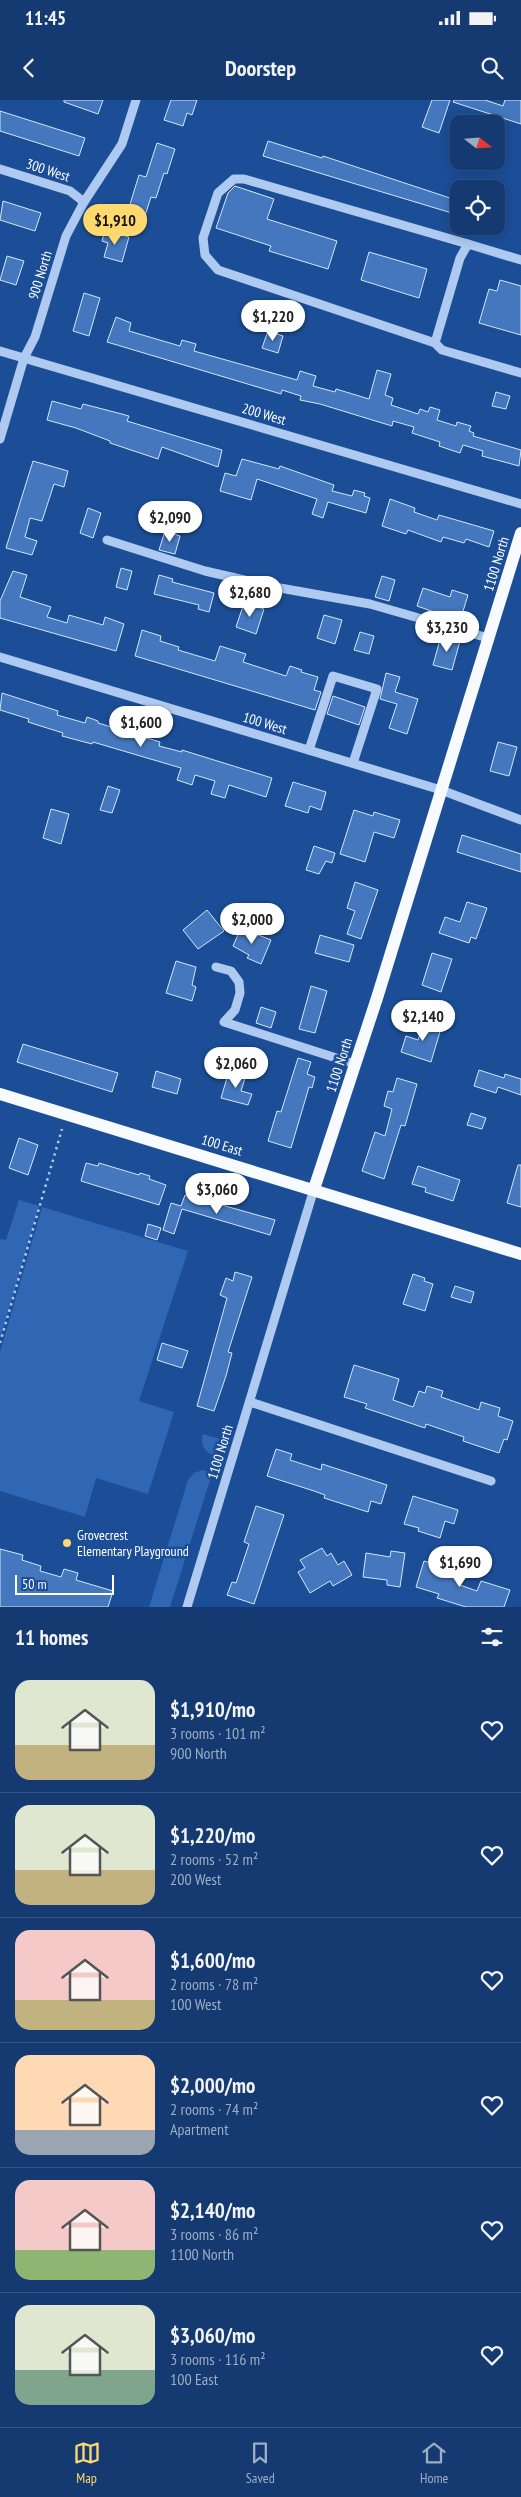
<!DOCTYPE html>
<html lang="en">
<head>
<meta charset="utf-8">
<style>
	:root { --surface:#143a71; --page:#1d4176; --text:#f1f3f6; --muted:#9dadc3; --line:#335484; --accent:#ffd96d }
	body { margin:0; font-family:"PT Sans Narrow",sans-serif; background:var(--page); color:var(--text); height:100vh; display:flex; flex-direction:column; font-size:19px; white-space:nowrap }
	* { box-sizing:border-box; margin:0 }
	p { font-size:16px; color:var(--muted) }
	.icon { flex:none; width:28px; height:28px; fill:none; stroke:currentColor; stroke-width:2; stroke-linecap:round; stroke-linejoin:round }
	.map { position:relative; height:1507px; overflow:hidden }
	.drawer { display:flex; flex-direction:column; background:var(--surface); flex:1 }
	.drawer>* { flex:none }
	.needle { width:32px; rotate:107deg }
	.fabs { position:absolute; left:450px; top:15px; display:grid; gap:10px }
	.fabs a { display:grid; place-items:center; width:55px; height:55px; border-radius:10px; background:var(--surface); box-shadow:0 2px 12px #0003,0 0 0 1px var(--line); font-size:25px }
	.scale { position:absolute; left:15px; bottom:12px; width:99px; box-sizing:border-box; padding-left:5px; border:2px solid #fff; border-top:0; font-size:14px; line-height:18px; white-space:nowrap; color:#fff; -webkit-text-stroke:4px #1b4e97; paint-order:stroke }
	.price { position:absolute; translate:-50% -42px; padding:0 11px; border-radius:18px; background:#fff; color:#222; font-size:16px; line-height:32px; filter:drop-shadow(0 1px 2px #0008) }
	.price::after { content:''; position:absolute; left:50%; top:30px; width:15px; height:11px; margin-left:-8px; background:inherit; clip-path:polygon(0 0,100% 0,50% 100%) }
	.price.selected { background:var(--accent); color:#111 }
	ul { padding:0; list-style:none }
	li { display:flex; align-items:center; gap:15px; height:125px; padding:0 15px }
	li+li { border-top:1px solid var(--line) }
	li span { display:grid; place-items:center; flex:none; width:140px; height:100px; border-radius:15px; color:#555 }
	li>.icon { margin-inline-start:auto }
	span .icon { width:60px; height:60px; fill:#fffc; stroke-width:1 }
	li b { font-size:21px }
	h2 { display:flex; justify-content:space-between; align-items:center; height:60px; padding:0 15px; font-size:21px }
	.status { display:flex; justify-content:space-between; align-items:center; height:35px; padding:0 25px; background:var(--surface); direction:ltr }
	.status svg { height:14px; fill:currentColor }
	header { display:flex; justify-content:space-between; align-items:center; height:65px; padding:0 15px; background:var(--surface); font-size:22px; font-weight:800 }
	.menu { display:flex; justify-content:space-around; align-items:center; height:70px; border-top:1px solid var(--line); background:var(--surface); font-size:14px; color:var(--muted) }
	.menu a { display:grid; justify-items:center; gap:2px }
	.menu .selected { color:var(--accent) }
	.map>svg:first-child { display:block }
	.green { fill:#2f67b4 }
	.building { fill:#4477bd; stroke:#d5e5fb }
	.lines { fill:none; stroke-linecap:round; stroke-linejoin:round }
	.path { stroke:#aecaf0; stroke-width:2.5; stroke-dasharray:2.5 4; stroke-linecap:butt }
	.minor { stroke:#aecaf0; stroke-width:9 }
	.major { stroke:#f7faff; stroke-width:12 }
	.poi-dot { fill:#ffd96d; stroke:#1b4e97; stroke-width:2 }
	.labels { text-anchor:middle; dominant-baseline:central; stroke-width:5; stroke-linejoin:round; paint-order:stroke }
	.street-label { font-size:14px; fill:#fff; stroke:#1b4e97 }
	.poi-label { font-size:14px; fill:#fff; stroke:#1b4e97; text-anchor:start }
</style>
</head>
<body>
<div class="status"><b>11:45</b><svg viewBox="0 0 49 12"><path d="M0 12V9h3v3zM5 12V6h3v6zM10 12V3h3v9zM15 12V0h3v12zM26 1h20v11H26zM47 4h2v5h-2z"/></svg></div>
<header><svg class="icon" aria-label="back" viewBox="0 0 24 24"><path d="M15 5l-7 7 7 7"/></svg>Doorstep<svg class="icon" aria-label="search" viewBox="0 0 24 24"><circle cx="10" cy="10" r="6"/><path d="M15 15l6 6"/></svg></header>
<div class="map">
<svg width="521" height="1507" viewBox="0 0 521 1507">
	<rect width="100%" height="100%" fill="#1b4e97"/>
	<!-- green -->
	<g class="green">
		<path d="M19,1100L39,1106L0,1239V1139L6,1140Z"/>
		<path d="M42,1107L188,1151L139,1301L174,1312L148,1394L96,1378L85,1417L0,1391V1252Z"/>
		<path d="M203,1334L220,1339L222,1342L219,1351L216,1352L214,1356C204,1352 200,1344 203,1334Z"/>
		<path d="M202,1370L209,1372L208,1376L211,1377L170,1507H149L188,1380L194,1373Z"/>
	</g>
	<!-- building -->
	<g class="building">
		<path d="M64,0H103L98,14L64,2Z"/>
		<path d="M171,0H197L192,15L187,13L183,26L164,20Z"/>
		<path d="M432,0H450L439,33L422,27Z"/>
		<path d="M454,0H485L503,6L505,0H521V24L453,2Z"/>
		<path d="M0,11L85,38L79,56L0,31Z"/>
		<path d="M268,41L322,58L323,56L459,101L455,114L263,56Z"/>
		<path d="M157,43L175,49L167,74L164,73L156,98L151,97L144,119L127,114L139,75L146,77Z"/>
		<path d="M235,86L274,99L267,119L337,141L328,169L269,151L271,146L216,128L228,93Z"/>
		<path d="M3,101L41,113L35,131L0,120Z"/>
		<path d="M105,130L129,137L122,162L104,157L108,143L102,141Z"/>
		<path d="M369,152L427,169L419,198L361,180Z"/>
		<path d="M7,156L24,161L16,185L0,180Z"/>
		<path d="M500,180L521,186V235L479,223L489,189L497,191Z"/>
		<path d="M84,193L100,198L89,236L73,231Z"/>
		<path d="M116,217L131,223L129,231L180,246L182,240L196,244L194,251L297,280L300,271L316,276L313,286L335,292L336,289L369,299L377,270L391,274L385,295L393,298L391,305L418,314L420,309L428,312L430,307L440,310L437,320L456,326L457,322L471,326L469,331L474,333L473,336L521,350L519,366L482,356L483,351L463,345L460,353L439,346L440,342L412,333L414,327L393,321L392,326L320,304L300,300L301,296L282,290L281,294L107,242Z"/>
		<path d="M268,231L283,236L278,253L262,248Z"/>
		<path d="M496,292L510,296L506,309L492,306Z"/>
		<path d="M52,301L81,309L83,304L118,313L129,316L127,321L222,350L218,367L162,347L158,359L110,343V341L76,328L47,320Z"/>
		<path d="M242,359L279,369L280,366L334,385L332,391L352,396L354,390L365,393L364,396L370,398L366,413L328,402L323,418L312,414L317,399L257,379L251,400L220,391L225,373L236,376Z"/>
		<path d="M33,361L68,371L64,387L54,384L42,421L30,418L25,437L37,441L32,455L6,448Z"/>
		<path d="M390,399L415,408L414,412L437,420L439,415L494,431L489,447L466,439L464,443L443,437L441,442L408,430L406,434L382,426Z"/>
		<path d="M88,408L101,413L93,438L80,433Z"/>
		<path d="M165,431L180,436L175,454L159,450Z"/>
		<path d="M121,468L132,471L127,490L116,487Z"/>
		<path d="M13,471L27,475L20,497L51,507L47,517L67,523L69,515L103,525L105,517L124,524L116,551L0,518V501Z"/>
		<path d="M159,475L173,479L172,482L214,493L209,512L198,509L199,505L154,494Z"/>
		<path d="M382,476L395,480L389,501L375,497Z"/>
		<path d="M423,488L450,497L452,490L468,495L460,521L417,506Z"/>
		<path d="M244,503L264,509L256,534L236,527Z"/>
		<path d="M324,515L342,520L335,544L317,538Z"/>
		<path d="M142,530L161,536L160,541L179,547L178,550L215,561L220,546L246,554L243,562L286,576L290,566L302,570L301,572L318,577L314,590L321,592L315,610L135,556Z"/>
		<path d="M360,532L374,536L369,554L354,550Z"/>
		<path d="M441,536L460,541L452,570L433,565Z"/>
		<path d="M386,573L400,577L395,592L418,599L407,634L389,628L397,604L380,599Z"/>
		<path d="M2,593L58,611L57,615L85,623L87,617L98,621V623L160,642L159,646L182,652V650L272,678L266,697L229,685L225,698L211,694L215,681L195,675L192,685L177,680L181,668L93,642L92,644L62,636L63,633L28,622L29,619L0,610Z"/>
		<path d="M333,596L365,607L359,625L327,614Z"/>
		<path d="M498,642L517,647L509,676L490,671Z"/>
		<path d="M293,682L326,692L321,710L310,706L308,713L285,706Z"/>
		<path d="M108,686L120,690L112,713L100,710Z"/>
		<path d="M51,709L69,714L61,744L43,738Z"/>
		<path d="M354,710L373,716L374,712L400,720L394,738L374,732L365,762L340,754Z"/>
		<path d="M462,735L521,754V772L457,752Z"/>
		<path d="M314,746L335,753L332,763L326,761L319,774L306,770Z"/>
		<path d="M355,782L378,790L361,839L347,834L355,811L347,808Z"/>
		<path d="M467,802L487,808L476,839L471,837L469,843L439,833L445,817L460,822Z"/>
		<path d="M207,810L224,831L198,849L183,830Z"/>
		<path d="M241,828L271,840L261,864L247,858L249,855L233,846Z"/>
		<path d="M320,835L354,845L349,862L315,853Z"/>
		<path d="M432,853L452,859L441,892L422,885Z"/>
		<path d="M176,861L196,867L192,885L196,887L192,901L166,893Z"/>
		<path d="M311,886L327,891L315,933L299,929Z"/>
		<path d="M261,907L276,912L271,928L256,923Z"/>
		<path d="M425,920L442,925L431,962L401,952L406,936L418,940Z"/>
		<path d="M23,944L118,973L112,992L17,962Z"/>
		<path d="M298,958L311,962L307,974L315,977L312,988L309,987L291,1048L268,1041L277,1011L281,1012Z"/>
		<path d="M479,970L504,978L505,974L521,979V995L498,987L496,993L474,986Z"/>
		<path d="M156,971L181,979L177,994L152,987Z"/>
		<path d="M229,971L246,975L241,991L252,994L248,1005L221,998Z"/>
		<path d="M397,978L417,984L405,1026L401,1025L384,1079L362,1071L375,1032L385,1036L392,1009L384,1006L388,991L393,992Z"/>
		<path d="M471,1013L486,1018L482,1029L467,1025Z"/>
		<path d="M19,1038L38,1045L28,1075L9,1068Z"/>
		<path d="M86,1063L98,1066L99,1063L139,1075L140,1073L150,1076L149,1079L166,1085L159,1105L81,1081Z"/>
		<path d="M518,1065H521V1107L507,1103Z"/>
		<path d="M418,1066L460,1080L453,1101L425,1092L426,1088L412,1084Z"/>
		<path d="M191,1094L204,1100L275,1120L270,1135L182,1109L174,1134L163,1130L171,1103L181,1106L185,1095L190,1097Z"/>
		<path d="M148,1124L161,1128L157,1140L145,1136Z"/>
		<path d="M235,1172L252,1177L228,1252L232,1253L226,1276L214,1311L197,1306L227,1198L220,1195L226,1178L233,1181Z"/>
		<path d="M413,1174L425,1178L424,1181L433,1184L425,1211L403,1204Z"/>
		<path d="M455,1186L474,1192L471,1203L451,1197Z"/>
		<path d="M162,1243L188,1251L182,1268L157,1260Z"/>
		<path d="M354,1265L399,1279L393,1300L413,1307L419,1291L425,1293L427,1286L443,1291L441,1297L479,1310L481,1302L500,1308L498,1316L513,1321L507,1340L504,1339L499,1353L463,1341L464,1337L426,1324L425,1328L365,1308L367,1304L344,1297Z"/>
		<path d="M276,1349L292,1354L290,1360L321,1370L322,1364L387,1385L381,1404L371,1401L368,1412L324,1398L325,1395L314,1391L267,1376Z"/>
		<path d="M413,1396L458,1410L454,1424L445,1421L440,1438L418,1431L419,1428L404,1424Z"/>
		<path d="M256,1406L284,1415L254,1504L227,1495L232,1482L236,1483L249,1444L244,1442Z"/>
		<path d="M322,1448L327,1456L331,1453L338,1465L344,1461L352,1475L333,1486L330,1481L310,1493L298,1472L305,1468L300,1460Z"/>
		<path d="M0,1449L23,1455L22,1460L41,1466L40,1471L61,1477L64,1469L78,1473L76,1480L113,1491L108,1507H0Z"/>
		<path d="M391,1451L405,1453L400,1487L387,1485V1480L363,1477L366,1453L390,1457Z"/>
		<path d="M424,1461L461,1472L457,1484L477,1491L481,1481L510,1490L504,1507H466L437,1498L439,1494L416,1487Z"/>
	</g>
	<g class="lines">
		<!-- path -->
		<path class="path" d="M0,1243L62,1029"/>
		<!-- minor -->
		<g class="minor">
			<path d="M0,69L70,91L84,102"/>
			<path d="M521,160L468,144L460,158L435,243L442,250L521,273"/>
			<path d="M435,243L218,170L205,155L203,138L218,93L234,79H244L468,144"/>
			<path d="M0,251L521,404"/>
			<path d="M0,339L24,258L35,237L66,136L84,102L122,44L136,0"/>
			<path d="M107,440L205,471L280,488L370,504L488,538"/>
			<path d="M0,557L441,690L521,720"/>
			<path d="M309,650L333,576L377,589L353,663"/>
			<path d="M216,867L231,871L239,882L240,893L235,910L224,922L355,964"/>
			<path d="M250,1302L491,1381"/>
			<path d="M187,1507L314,1089"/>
		</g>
		<!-- major -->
		<g class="major">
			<path d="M0,994L521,1154"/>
			<path d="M314,1089L377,898L521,433"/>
		</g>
	</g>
	<!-- markers -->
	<circle class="poi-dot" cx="67" cy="1443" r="5"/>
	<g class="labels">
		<!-- street labels -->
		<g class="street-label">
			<text transform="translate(48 70) rotate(18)">300 West</text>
			<text transform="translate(40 175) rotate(-73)">900 North</text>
			<text transform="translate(264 314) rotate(16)">200 West</text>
			<text transform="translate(496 464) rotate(-73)">1100 North</text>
			<text transform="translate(265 623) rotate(17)">100 West</text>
			<text transform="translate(339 965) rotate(-72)">1100 North</text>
			<text transform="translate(222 1045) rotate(17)">100 East</text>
			<text transform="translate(220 1352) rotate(-73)">1100 North</text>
		</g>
		<!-- poi labels -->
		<g class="poi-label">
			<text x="77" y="1435">Grovecrest<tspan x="77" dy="16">Elementary Playground</tspan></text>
		</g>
	</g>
</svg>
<div class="fabs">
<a><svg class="needle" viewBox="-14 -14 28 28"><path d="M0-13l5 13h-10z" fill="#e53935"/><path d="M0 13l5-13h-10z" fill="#9dadc3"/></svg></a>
<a><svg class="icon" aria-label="locate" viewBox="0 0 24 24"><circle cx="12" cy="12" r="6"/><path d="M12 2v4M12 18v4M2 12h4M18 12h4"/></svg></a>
</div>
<div class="scale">50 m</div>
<b class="price selected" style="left:115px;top:146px">$1,910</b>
<b class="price" style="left:273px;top:242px">$1,220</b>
<b class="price" style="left:170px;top:443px">$2,090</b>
<b class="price" style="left:250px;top:518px">$2,680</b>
<b class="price" style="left:447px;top:553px">$3,230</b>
<b class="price" style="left:141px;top:648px">$1,600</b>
<b class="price" style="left:252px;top:845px">$2,000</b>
<b class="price" style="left:423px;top:942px">$2,140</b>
<b class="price" style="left:236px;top:989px">$2,060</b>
<b class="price" style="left:217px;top:1115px">$3,060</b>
<b class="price" style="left:460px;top:1488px">$1,690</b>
</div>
<section class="drawer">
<h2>11 homes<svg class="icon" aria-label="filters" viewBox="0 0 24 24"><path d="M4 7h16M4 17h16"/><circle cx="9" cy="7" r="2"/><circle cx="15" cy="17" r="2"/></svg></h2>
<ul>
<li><span style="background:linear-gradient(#dfe7d0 65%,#c2b280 0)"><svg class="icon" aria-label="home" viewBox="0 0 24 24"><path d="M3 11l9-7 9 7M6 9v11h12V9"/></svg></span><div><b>$1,910/mo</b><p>3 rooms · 101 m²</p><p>900 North</p></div><svg class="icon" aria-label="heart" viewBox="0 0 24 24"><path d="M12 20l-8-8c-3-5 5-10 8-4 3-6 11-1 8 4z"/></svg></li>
<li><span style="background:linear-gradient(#dfe7d0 65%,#c2b280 0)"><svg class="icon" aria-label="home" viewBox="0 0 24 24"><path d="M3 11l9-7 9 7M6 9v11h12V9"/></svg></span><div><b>$1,220/mo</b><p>2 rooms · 52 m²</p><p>200 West</p></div><svg class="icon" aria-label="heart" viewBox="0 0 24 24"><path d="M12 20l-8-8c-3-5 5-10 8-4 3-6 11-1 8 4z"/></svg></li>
<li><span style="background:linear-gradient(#f6c9c9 70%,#c2b280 0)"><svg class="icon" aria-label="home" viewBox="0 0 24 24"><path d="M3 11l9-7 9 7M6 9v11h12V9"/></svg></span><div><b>$1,600/mo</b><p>2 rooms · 78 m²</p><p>100 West</p></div><svg class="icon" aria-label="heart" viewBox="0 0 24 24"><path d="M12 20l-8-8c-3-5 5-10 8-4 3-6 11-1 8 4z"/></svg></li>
<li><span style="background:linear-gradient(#ffd9b3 75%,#9aa5b1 0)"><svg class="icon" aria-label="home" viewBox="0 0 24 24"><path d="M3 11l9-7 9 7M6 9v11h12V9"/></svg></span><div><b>$2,000/mo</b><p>2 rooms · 74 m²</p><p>Apartment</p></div><svg class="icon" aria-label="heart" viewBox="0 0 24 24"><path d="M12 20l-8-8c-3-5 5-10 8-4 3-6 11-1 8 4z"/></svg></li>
<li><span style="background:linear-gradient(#f6c9c9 70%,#8fb573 0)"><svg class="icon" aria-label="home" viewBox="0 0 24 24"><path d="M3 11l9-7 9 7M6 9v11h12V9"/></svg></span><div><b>$2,140/mo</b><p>3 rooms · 86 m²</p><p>1100 North</p></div><svg class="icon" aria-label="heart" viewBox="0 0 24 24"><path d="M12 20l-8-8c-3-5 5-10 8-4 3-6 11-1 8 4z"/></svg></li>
<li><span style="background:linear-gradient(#dfe7d0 65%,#7fa58c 0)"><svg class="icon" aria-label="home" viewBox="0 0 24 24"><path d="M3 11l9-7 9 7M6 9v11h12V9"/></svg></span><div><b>$3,060/mo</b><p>3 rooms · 116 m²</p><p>100 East</p></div><svg class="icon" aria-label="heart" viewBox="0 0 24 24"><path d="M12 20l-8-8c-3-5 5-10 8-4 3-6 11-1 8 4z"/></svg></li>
</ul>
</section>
<nav class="menu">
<a class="selected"><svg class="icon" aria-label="map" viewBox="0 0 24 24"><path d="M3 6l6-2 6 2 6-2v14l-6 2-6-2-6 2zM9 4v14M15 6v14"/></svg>Map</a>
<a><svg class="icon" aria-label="saved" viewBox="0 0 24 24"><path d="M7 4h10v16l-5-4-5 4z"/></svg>Saved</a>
<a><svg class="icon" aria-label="home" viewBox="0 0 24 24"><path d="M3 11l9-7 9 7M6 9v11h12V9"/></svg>Home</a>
</nav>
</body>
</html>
